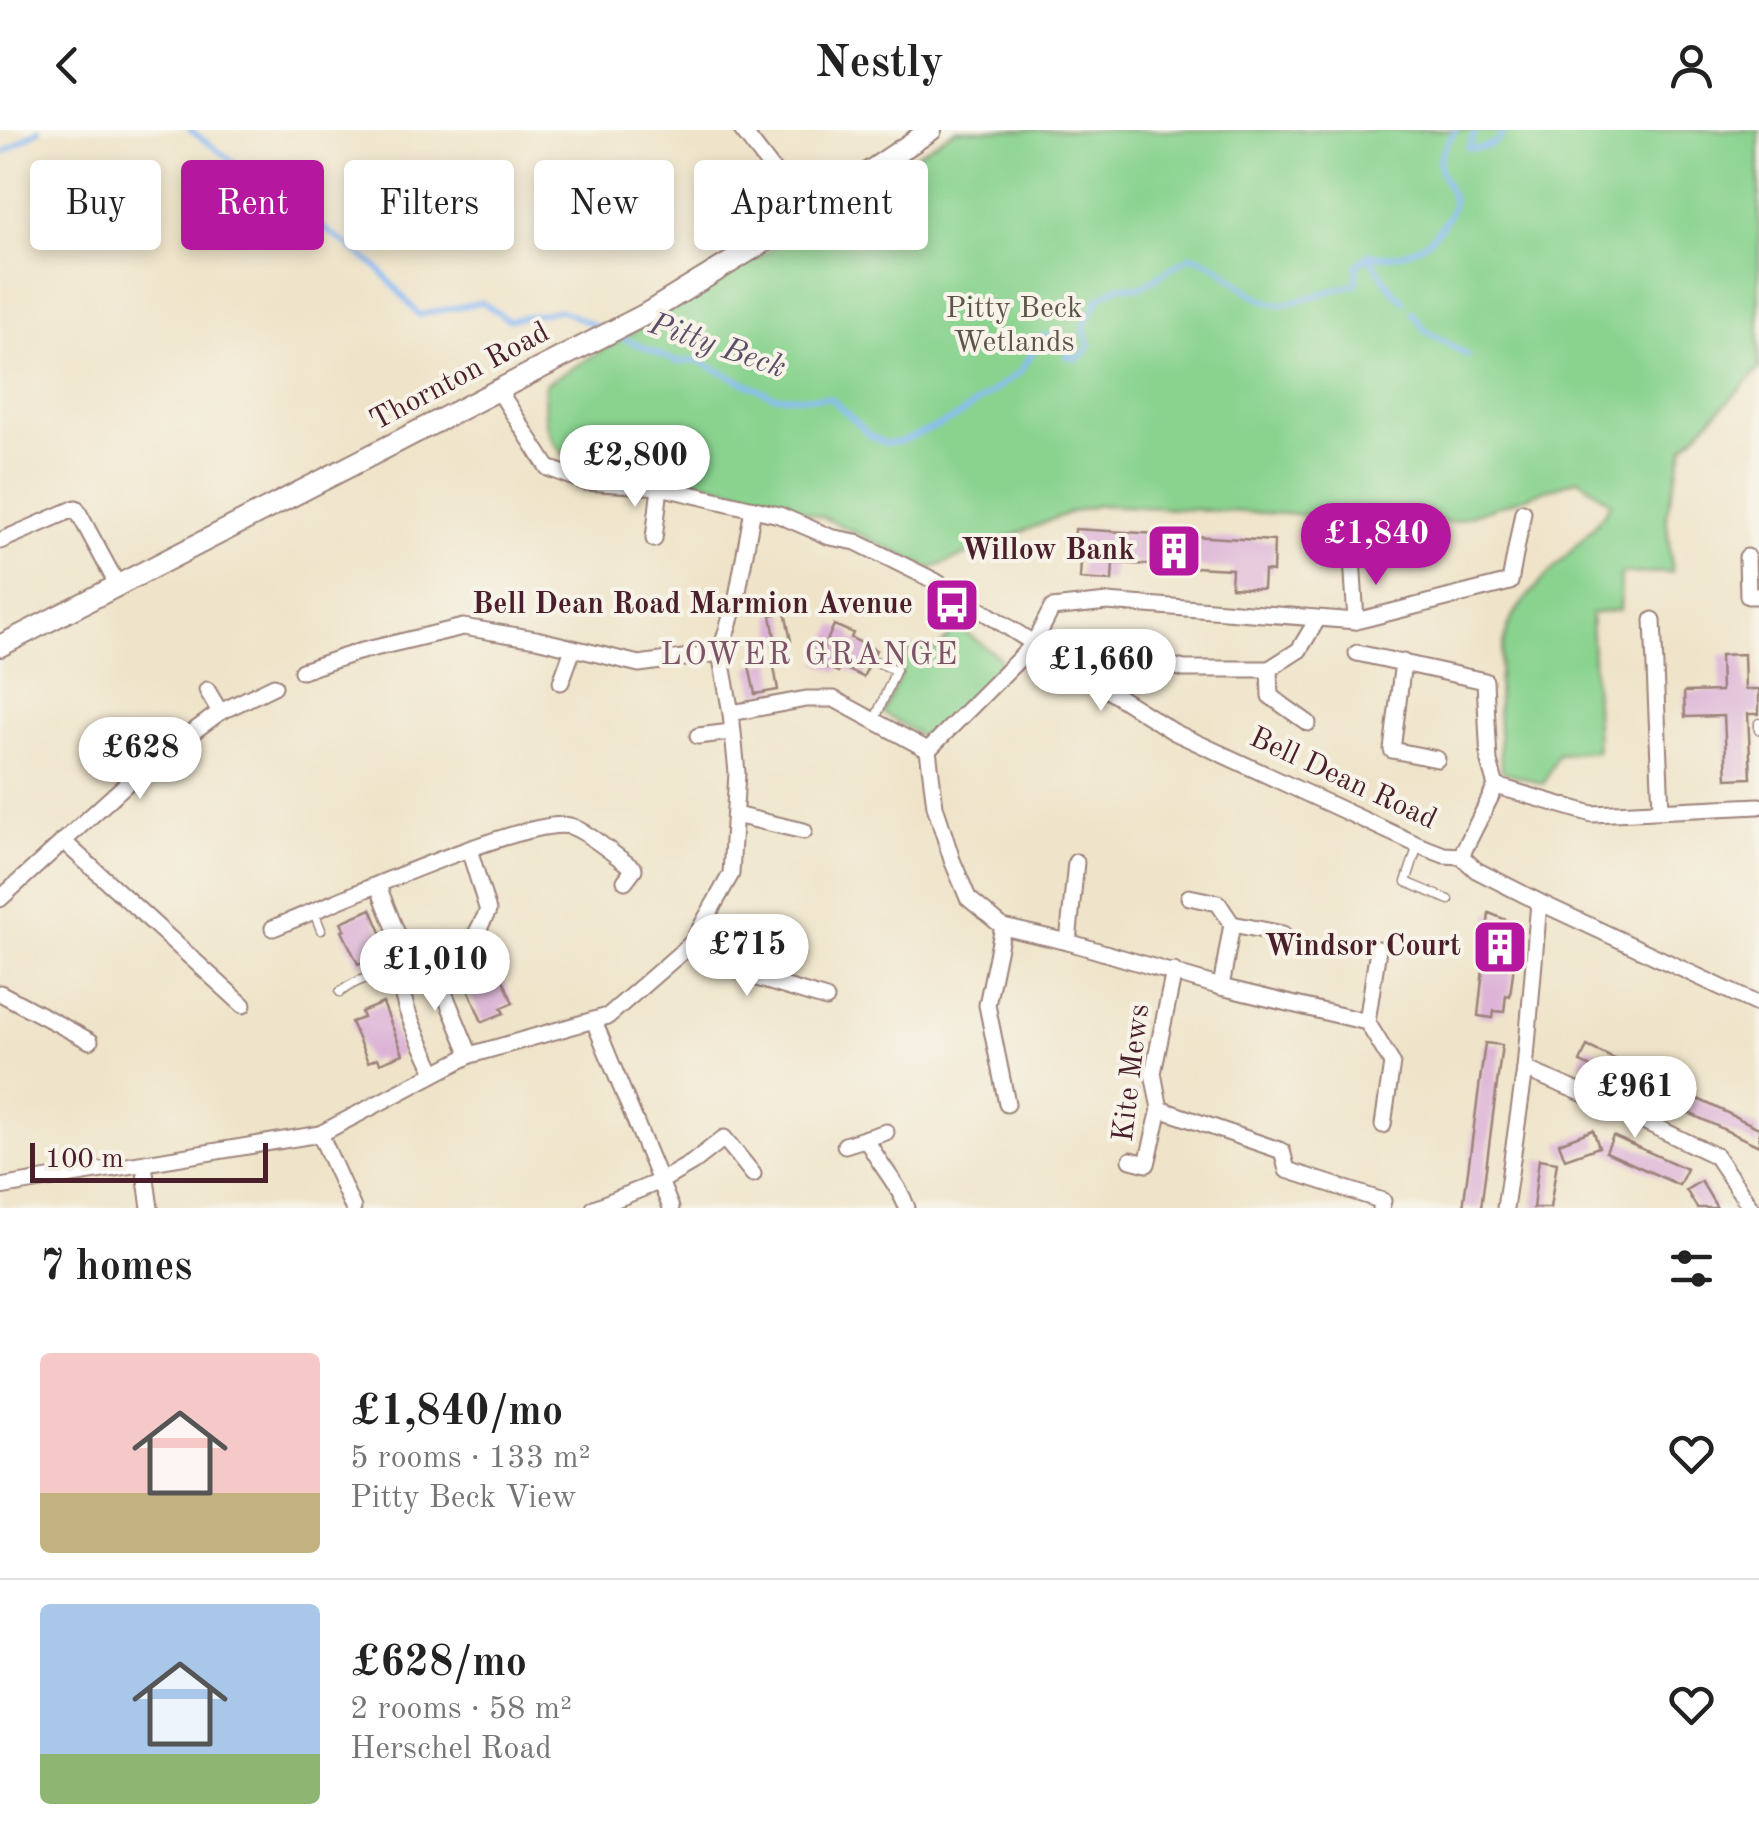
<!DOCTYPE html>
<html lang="en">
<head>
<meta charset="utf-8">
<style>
	:root { --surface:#fff; --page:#f2f2f2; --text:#222; --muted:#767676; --line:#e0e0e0; --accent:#b5179e }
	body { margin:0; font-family:"Old Standard TT",serif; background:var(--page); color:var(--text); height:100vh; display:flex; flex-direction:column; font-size:38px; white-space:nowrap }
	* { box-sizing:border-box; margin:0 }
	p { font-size:32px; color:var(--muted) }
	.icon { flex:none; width:55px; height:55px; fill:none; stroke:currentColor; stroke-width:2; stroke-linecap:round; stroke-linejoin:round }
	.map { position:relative; height:1078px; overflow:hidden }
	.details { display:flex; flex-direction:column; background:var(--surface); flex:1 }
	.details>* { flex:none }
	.top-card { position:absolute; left:30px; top:30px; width:1000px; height:90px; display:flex; gap:20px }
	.scale { position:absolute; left:30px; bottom:25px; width:238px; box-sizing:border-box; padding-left:10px; border:5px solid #4a1f2b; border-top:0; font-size:28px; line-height:35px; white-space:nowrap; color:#4a1f2b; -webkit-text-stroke:8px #f7f3e8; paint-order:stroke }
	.price { position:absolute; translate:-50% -85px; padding:0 22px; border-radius:35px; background:#fff; color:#222; font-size:32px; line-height:65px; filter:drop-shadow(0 2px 5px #0008) }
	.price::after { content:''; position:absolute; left:50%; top:60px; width:30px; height:22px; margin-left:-15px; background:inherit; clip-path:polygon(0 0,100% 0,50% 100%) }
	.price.current { background:var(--accent); color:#fff }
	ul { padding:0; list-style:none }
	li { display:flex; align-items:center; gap:30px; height:250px; padding:0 40px }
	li+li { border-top:2px solid var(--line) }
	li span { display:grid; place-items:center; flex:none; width:280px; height:200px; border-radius:10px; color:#555 }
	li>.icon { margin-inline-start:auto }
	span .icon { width:120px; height:120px; fill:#fffc; stroke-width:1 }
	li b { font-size:42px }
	h2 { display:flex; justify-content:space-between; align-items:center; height:120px; padding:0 40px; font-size:42px }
	.tag { padding:0 35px; border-radius:10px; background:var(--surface); box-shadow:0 5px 15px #0003; font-size:35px; line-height:90px }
	.tag.current { background:var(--accent); color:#fff }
	header { display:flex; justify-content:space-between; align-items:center; height:130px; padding:0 40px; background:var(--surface); font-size:45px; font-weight:800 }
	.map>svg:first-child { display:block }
	.green { fill:#89d38f; stroke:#6a795d; stroke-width:2.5 }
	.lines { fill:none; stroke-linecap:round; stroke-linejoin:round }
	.stream { stroke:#8abbf6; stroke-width:5 }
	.building { fill:#ddb4d7 }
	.lane-casing { stroke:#9c827a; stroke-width:11 }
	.street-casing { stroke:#9c827a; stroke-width:19 }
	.secondary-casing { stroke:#9c827a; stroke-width:24 }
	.lane { stroke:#fff; stroke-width:8 }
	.street { stroke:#fff; stroke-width:15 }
	.secondary { stroke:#fff; stroke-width:20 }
	.labels { text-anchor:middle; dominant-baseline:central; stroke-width:8; stroke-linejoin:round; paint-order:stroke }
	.park-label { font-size:30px; fill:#5d5549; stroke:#f7f3e8 }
	.street-label { font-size:30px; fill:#4a1f2b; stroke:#f7f3e8 }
	.poi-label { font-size:30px; font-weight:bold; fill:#4a1f2b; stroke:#f7f3e8; text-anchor:end }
	.water-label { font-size:32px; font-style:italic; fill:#5d4e68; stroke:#f7f3e8 }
	.neighbourhood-label { font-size:32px; letter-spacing:2.5px; fill:#7d5367; stroke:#f7f3e8 }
</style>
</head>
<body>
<header><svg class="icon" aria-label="back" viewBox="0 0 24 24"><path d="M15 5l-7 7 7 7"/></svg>Nestly<svg class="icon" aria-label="person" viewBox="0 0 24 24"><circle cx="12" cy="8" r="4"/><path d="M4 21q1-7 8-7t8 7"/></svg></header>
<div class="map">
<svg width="1759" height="1078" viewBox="0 0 1759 1078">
	<rect width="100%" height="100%" fill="#f7f3e8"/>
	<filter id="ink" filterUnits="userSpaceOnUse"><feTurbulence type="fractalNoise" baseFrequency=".01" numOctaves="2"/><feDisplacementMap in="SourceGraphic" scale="20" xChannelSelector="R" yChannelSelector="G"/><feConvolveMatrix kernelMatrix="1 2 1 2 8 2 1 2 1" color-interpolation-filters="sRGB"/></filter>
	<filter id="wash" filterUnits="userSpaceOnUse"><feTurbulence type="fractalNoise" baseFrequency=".0048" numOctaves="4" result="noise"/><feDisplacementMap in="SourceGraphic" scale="40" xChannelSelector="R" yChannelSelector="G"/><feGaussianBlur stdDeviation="2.25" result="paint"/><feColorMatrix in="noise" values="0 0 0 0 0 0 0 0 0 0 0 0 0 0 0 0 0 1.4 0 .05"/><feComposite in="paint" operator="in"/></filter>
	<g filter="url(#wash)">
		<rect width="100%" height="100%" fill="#efe4c9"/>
		<!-- green -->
		<g class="green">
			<path d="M955,0H1759V240L1684,316L1666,385L1672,442L1621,444L1620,480L1591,484L1597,621L1558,624L1543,654L1502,641C1498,598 1491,514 1518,479C1546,441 1586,412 1611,373L1579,349L1452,392L1099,375L1068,383L931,439L825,388L718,355L571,330C542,307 544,289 545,254L734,143Z"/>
			<path d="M957,496L999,527L1000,536L993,546L931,604L921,606L883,583L904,537L900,535L907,519H938Z"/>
		</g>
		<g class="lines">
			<!-- stream -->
			<g class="stream">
				<path d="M190,0L377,137L419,185L482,172L508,190L560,180L603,199"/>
				<path d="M1476,0L1468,18C1482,21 1499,14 1505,0"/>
				<path d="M0,25L39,0"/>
				<path d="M1364,130L1371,129L1392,160L1404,171"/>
				<path d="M1412,182L1425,200L1468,226"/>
				<path d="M618,206L677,232L698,231L774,266L831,268L868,304L884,313L900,312L954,289L1020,242L1043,206L1062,205L1068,227L1079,228L1090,216L1083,198L1100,167L1120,156L1141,157L1191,126C1226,131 1248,173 1280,174C1291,175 1340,157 1356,154L1357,135L1370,124C1406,135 1447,104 1454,70C1438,35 1431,35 1456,0"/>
			</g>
		</g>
		<g id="blocks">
			<!-- building -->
			<g class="building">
				<path d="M1075,399L1274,411L1273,442L1264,441L1263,459L1231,457L1232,439L1113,433L1112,451L1080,449L1081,431L1073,430Z"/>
				<path d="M785,482L791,511L776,514L771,485Z"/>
				<path d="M834,495L853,503L851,508L876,520L863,547L840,536L838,542L817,533Z"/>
				<path d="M1744,524L1745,559H1759V584H1748L1751,648L1727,649L1724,586L1685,587L1684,562L1721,561L1720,525Z"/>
				<path d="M773,531L778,560L755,564L749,536Z"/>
				<path d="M371,779L389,821L358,834L342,801L345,800L341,792Z"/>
				<path d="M1489,783L1519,795L1510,866L1506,865L1504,882L1494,881L1493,888L1478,886Z"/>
				<path d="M483,833L485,837L496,833L513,873L501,878L504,883L482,892L461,842Z"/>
				<path d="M383,873L403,924L380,933L378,928L368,932L351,892L363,888L361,882Z"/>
				<path d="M1485,913L1502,915L1482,1070L1481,1078H1463Z"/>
				<path d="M1587,916L1759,998V1016L1580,932Z"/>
				<path d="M1593,1000L1599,1017L1565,1029L1559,1013Z"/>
				<path d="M1613,1006L1687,1039L1679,1055L1606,1022Z"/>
				<path d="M1539,1029L1557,1032L1550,1078H1533Z"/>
				<path d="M1701,1051L1710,1066L1717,1078H1697L1686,1060Z"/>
			</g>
		</g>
	</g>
	<g filter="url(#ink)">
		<use href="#blocks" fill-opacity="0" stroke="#9c827a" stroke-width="2.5"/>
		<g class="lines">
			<!-- lane casing -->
			<g class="lane-casing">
				<g id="lane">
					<path d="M875,589L896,540L876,532"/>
					<path d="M1759,593V600"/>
					<path d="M1418,715L1406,752L1449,770"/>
					<path d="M314,782L321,800"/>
					<path d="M340,862C359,848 377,844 399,842"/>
				</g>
			</g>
			<!-- street casing -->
			<g class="street-casing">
				<g id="street">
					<path d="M742,0L805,82"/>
					<path d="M499,261L548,338L586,352L660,357L779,385L830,407L856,412L935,451L1174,602L1418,715L1444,725L1461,726L1476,740L1539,772L1759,875"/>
					<path d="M654,409L660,357"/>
					<path d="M0,411L76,378L118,456"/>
					<path d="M1747,427L1748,466H1759"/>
					<path d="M1352,428L1356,491"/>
					<path d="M1653,490L1661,680"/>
					<path d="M1357,523L1485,551L1489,632L1496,656"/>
					<path d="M1154,531L1184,539H1269"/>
					<path d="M1403,532L1392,620L1437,629"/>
					<path d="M302,541L358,522L463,497L536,509L639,534L720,523"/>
					<path d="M561,552L573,519"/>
					<path d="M207,560L220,582"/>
					<path d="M731,583L806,569H834L928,620"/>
					<path d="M1308,593L1270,566L1269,539L1299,520L1317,490"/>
					<path d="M698,606L731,602"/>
					<path d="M1496,656L1592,684L1759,676"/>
					<path d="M735,685L804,701"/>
					<path d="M63,711L243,875"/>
					<path d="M469,719L488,781L476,804"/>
					<path d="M1461,726L1496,656"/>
					<path d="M378,756L406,826C390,863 419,906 434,941"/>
					<path d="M1189,767L1218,773L1232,794L1221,857"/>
					<path d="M0,769L145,637L220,582L274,556"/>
					<path d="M1232,794L1283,804"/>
					<path d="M1003,797L987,875L1007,974"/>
					<path d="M273,798C326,777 526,686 570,696C587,701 618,728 634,739L625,751"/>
					<path d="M1068,812L1076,732"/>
					<path d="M692,813L747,845L826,869"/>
					<path d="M406,826L425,833L436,843L470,925"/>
					<path d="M0,863L90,911"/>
					<path d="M594,891L671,1078"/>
					<path d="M1367,892L1378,819"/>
					<path d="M1525,939L1608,974L1716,1026L1751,1078"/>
					<path d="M1160,979L1282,1021L1287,1040L1383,1071L1381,1078"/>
					<path d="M1383,995L1392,933L1367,892L1221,857L1068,812L1003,797L968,768L952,730L935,676L928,620L1033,515L1052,478L1107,472L1356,491L1510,452L1523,382"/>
					<path d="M320,1004L353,1078"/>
					<path d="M866,1008C877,1033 898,1052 907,1078"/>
					<path d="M845,1015L886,1002"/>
					<path d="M1131,1030L1147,1034L1160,979L1153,943L1174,841"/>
					<path d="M144,1035L150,1078"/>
					<path d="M0,1057L320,1004L470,925L608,886L692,813L731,744L737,643L731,583L720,523L737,467L753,379"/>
					<path d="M594,1078L661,1051L692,1033L724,1008L753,1044"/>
					<path d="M1505,1078L1525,939L1539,772"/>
				</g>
			</g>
			<!-- secondary casing -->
			<g class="secondary-casing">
				<path id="secondary" d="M0,516L644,185L775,105L931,0"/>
			</g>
			<!-- lane -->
			<use href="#lane" class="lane"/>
			<!-- street -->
			<use href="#street" class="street"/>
			<!-- secondary -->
			<use href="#secondary" class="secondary"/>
		</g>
	</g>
	<!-- icons -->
	<defs>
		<g id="building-square" transform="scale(2.875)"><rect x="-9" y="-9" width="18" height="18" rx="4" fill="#b5179e" stroke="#f7f3e8"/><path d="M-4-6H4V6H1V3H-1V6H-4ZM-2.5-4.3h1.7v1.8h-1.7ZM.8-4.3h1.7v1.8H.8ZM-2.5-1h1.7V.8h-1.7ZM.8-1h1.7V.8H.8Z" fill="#fff"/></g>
		<g id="bus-square" transform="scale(2.875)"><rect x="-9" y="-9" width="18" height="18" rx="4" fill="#b5179e" stroke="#f7f3e8"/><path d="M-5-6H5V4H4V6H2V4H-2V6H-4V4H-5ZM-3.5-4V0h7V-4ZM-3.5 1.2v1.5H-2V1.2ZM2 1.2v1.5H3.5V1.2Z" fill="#fff"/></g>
	</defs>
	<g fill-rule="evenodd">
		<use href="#building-square" x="1174" y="421"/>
		<use href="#bus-square" x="952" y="475"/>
		<use href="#building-square" x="1500" y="817"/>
	</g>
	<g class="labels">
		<!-- park labels -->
		<g class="park-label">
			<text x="1014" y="179">Pitty Beck<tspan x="1014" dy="34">Wetlands</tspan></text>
		</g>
		<!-- street labels -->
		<g class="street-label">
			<text transform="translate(460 247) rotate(-28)">Thornton Road</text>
			<text transform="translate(1343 649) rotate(25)">Bell Dean Road</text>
			<text transform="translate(1132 943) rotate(-83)">Kite Mews</text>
		</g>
		<!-- poi labels -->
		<g class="poi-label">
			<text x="1135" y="421">Willow Bank</text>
			<text x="913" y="475">Bell Dean Road Marmion Avenue</text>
			<text x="1461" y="817">Windsor Court</text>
		</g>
		<!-- water labels -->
		<g class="water-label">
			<text transform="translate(717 217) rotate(19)">Pitty Beck</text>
		</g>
		<!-- neighbourhood labels -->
		<g class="neighbourhood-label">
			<text x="810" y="526">LOWER GRANGE</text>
		</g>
	</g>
</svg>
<div class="scale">100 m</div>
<b class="price" style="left:635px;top:380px">£2,800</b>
<b class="price current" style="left:1376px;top:458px">£1,840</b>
<b class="price" style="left:1101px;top:584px">£1,660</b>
<b class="price" style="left:140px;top:672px">£628</b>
<b class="price" style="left:747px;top:869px">£715</b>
<b class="price" style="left:435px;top:884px">£1,010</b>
<b class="price" style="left:1635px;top:1011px">£961</b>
<div class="top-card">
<a class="tag">Buy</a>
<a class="tag current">Rent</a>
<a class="tag">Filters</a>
<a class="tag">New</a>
<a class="tag">Apartment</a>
</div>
</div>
<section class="details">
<h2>7 homes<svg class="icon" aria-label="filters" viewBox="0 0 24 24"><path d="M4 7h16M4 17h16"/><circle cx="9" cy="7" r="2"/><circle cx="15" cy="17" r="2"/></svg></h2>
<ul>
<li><span style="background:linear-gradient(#f6c9c9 70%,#c2b280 0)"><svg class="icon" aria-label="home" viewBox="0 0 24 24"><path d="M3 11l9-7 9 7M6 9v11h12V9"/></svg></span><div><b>£1,840/mo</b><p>5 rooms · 133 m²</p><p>Pitty Beck View</p></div><svg class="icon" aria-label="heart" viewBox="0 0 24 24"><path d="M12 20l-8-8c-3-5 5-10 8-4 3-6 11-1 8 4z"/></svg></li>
<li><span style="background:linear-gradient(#a9c7e8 75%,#8fb573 0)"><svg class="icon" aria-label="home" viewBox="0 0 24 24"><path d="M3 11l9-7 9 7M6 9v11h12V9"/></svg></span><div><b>£628/mo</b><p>2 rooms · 58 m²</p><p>Herschel Road</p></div><svg class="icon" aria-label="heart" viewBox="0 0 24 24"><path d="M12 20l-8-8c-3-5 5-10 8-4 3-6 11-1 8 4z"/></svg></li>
</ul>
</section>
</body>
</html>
